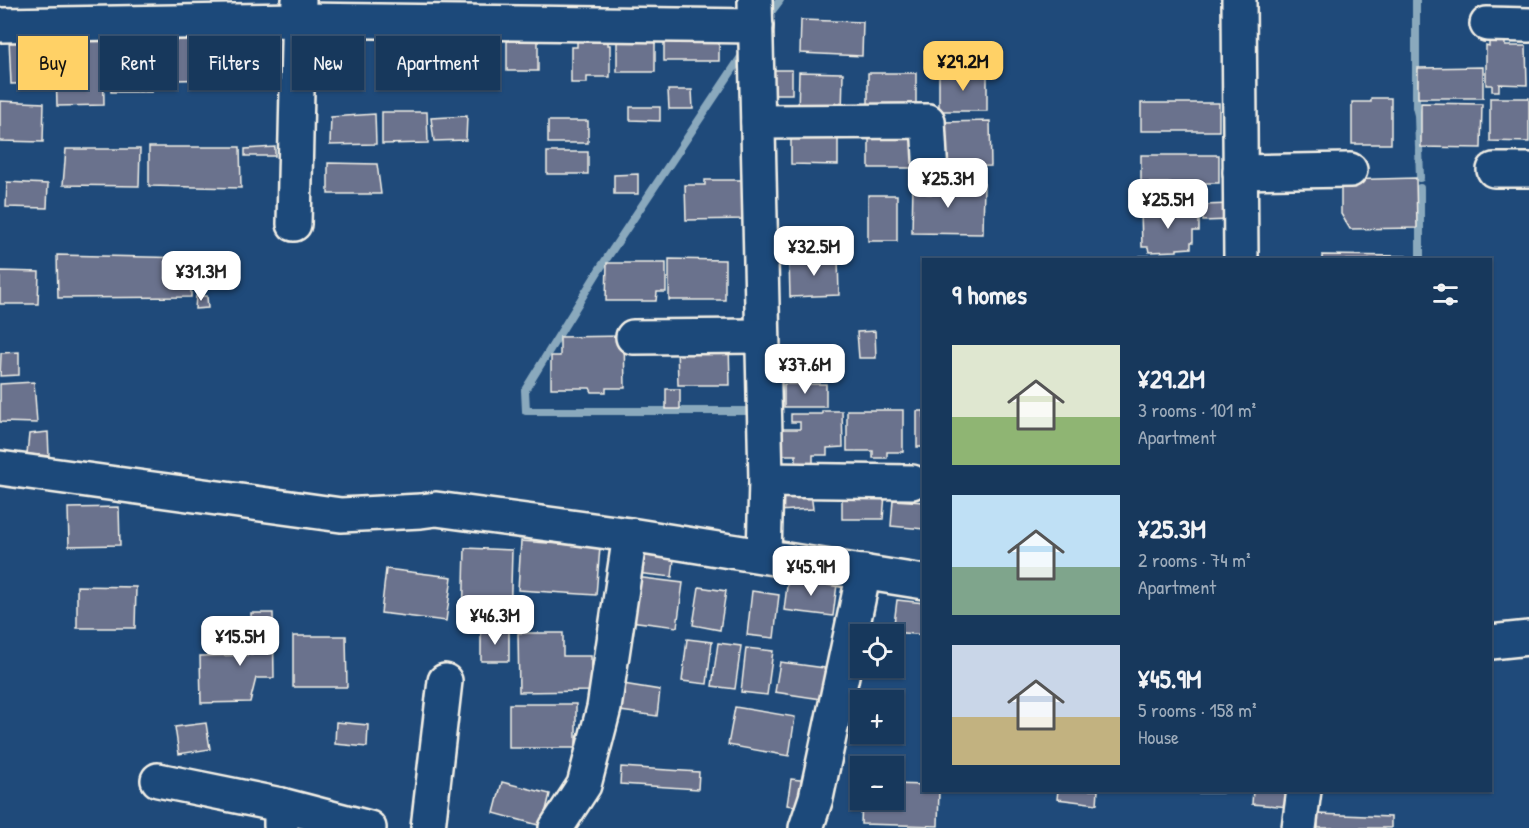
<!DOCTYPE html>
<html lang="en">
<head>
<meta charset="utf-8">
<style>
	:root { --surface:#17385c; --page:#244365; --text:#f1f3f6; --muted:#9eacbb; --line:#365272; --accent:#ffd166 }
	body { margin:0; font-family:"Patrick Hand",sans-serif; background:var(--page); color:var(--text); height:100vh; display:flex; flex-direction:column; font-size:22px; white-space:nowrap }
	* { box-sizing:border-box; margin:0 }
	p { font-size:20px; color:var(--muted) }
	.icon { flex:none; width:33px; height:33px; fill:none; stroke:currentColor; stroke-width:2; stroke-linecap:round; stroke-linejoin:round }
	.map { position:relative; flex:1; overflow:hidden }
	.details { position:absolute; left:922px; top:258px; width:570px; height:534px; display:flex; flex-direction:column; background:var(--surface); border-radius:0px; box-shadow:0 2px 4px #0004,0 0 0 2px var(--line) }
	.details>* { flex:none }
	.top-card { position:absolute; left:18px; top:36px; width:570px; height:54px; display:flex; gap:12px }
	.fabs { position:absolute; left:850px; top:624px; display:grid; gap:12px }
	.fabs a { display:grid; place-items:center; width:54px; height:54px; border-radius:0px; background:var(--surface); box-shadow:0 2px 4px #0004,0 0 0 2px var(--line); font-size:30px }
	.price { position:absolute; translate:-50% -51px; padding:0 14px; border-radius:12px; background:#fff; color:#222; font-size:20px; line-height:39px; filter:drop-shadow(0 2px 3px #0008) }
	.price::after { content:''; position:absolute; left:50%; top:36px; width:18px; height:14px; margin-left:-9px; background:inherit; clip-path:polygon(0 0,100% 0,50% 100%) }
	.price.active { background:var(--accent); color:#111 }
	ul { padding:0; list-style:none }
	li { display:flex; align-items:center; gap:18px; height:150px; padding:0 30px }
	li span { display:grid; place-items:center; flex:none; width:168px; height:120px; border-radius:0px; color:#555 }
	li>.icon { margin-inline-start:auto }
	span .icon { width:72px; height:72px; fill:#fffc; stroke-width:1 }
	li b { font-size:26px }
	h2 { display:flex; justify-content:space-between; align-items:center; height:72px; padding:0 30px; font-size:26px }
	.pill { padding:0 21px; border-radius:0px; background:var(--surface); box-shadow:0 2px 4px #0004,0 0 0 2px var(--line); font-size:21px; line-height:54px }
	.pill.active { background:var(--accent); color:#111 }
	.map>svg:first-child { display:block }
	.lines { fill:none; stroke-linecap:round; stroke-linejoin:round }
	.stream { stroke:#8aa9bd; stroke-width:8 }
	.building { fill:#6a728d; stroke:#f4f1e8; stroke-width:1.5 }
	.minor-casing { stroke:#f4f1e8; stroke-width:38 }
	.minor { stroke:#1f4a7a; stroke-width:33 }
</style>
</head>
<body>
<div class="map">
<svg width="1529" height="828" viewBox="0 0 1529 828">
	<rect width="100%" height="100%" fill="#1f4a7a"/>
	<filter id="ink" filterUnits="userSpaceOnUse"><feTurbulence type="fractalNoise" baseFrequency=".0167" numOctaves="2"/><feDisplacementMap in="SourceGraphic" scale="12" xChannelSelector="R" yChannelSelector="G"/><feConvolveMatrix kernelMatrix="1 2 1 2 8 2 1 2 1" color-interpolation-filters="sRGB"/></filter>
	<g filter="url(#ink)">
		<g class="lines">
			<!-- stream -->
			<g class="stream">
				<path d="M1416,0V107L1418,115L1420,178"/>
				<path d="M771,12L780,0"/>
				<path d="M745,51L599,270L525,390L526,411H751"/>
				<path d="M1420,188V260"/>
			</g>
		</g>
		<!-- building -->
		<g class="building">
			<path d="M801,20L863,22L862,56L800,53Z"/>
			<path d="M150,29L152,92H111L110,30Z"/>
			<path d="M1489,31H1505V46H1526L1527,85L1499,84V91H1492V85H1486V45L1489,46Z"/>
			<path d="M103,33L104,105L57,106L55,34Z"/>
			<rect x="617" y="33" width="38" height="39"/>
			<path d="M218,34L219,79L174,80V35Z"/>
			<path d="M608,34V45H610V77H587V83H571V47H577V36Z"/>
			<path d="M456,37L498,38L497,71L456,70Z"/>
			<path d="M40,38L41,83L11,84L9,39Z"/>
			<rect x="664" y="38" width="55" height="23"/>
			<path d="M240,41L263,43L264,62L238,61Z"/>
			<rect x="507" y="41" width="31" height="30"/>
			<path d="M392,57L436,59L437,88H390Z"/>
			<path d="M1483,67V98H1418V68Z"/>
			<rect x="769" y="70" width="23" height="24"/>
			<path d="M799,72L843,73L842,113L798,112Z"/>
			<rect x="939" y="72" width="48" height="39"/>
			<rect x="868" y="73" width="48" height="39"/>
			<path d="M668,90H692L693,109H669Z"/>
			<path d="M1371,98H1391V144H1352V102H1371Z"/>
			<path d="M1490,98H1529V142L1490,141Z"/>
			<path d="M0,101L44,103L43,142L0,141Z"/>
			<rect x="1141" y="103" width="78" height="28"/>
			<path d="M1421,103L1482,104L1481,148L1421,147Z"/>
			<path d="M630,107H660V121L630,120Z"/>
			<path d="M382,112H427L428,143L382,144Z"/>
			<path d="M375,114L376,144L330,145L331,117Z"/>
			<path d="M467,116L466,140L434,141L431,118Z"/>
			<rect x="548" y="121" width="40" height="22"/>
			<path d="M990,121L991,166L944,167L943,122Z"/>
			<path d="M791,130H838V165L791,164Z"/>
			<rect x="869" y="131" width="47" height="37"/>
			<path d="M149,147H240L241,188L149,186Z"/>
			<path d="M275,147V156H245V149Z"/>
			<path d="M66,149H140L139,186L63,185Z"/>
			<rect x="547" y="152" width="41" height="22"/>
			<rect x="1141" y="155" width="78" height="28"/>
			<path d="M328,163L377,164L381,194H328Z"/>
			<path d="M638,174V194H614V175Z"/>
			<path d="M1416,178L1417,228L1350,229L1341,214V180Z"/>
			<path d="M705,180H745V219L686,220L685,185H705Z"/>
			<path d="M7,182L48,184L47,208L6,207Z"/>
			<path d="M913,183L984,184L983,234L912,233Z"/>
			<rect x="868" y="195" width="29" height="46"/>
			<path d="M1230,204V220L1203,221V205Z"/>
			<path d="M1141,210H1193V219H1199V231H1193V242H1191V248L1177,249V251L1149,252L1148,247H1142Z"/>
			<path d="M57,255L191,258V297L58,298Z"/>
			<path d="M1322,255L1406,256V260H1322Z"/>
			<path d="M1140,256L1207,257V260H1140Z"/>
			<path d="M838,258L839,295L790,297L789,259Z"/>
			<path d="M669,259L725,260V300H669Z"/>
			<path d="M607,263H666V292H657L656,301H606Z"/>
			<path d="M0,271L39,272L38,304H0Z"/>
			<path d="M196,296H207L208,308L195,309Z"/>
			<path d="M875,331L876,358H859L857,332Z"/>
			<path d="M624,336L625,388H606V392H592L590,388H551V356H560V337Z"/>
			<path d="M677,344H729L730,385H678Z"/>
			<path d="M19,352V375L0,376L1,353Z"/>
			<path d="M34,382L37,423L0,422V384Z"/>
			<rect x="784" y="384" width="42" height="23"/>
			<rect x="666" y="389" width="14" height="20"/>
			<path d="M847,410H903V452H887V458H873V451H847Z"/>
			<path d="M822,411H842L843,447L827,448V455H813V463H796V455H776L775,429H800V422H791V414H822Z"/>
			<rect x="917" y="411" width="7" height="36"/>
			<path d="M48,432L49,456L27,454L29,434Z"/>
			<path d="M811,493L813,509L777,511L774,494Z"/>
			<path d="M842,494H885L883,519H842Z"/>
			<path d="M893,500L924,502V529L891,526Z"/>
			<path d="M119,507L120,545L69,546L68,508Z"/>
			<path d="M521,541L600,547L596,595L518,590Z"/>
			<path d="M465,548L512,550L510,624L463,623Z"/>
			<path d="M638,555L674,559L672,577L636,573Z"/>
			<path d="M386,569L452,577L446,621L381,613Z"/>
			<path d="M635,577L683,583L677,627L630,621Z"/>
			<path d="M788,578L837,584L833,616L784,610Z"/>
			<path d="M77,586L136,587L135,628H77Z"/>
			<path d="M699,587L726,591L720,630L693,625Z"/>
			<path d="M752,591L779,595L774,638L747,635Z"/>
			<path d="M897,600L924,603V635L893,632Z"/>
			<path d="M251,613H273L274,678H256L250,702L201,703L200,656L252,655Z"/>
			<path d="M509,631V661H481V632Z"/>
			<path d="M518,633H563V656H591L592,691L519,692Z"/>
			<path d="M293,636H346L347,687H293Z"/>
			<path d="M687,639L712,642L707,684L682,681Z"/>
			<path d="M718,643L741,646L735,689L712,686Z"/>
			<path d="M746,648L773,651L767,695L741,692Z"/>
			<path d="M780,662L832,669L827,700L775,692Z"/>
			<path d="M617,683L660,690L657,716L613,710Z"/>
			<rect x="509" y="704" width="67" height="44"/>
			<path d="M735,707L795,717L789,756L728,745Z"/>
			<path d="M336,722L368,725L367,747L335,744Z"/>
			<path d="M206,723L210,749L179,754L175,727Z"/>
			<path d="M621,767L699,772L698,789L620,784Z"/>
			<path d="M791,779L819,782L804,807L787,805Z"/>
			<path d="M502,782L550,794L542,826L494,813Z"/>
			<path d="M894,784L924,785V790H939L938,826L861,824L862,800H894Z"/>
			<path d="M1058,790H1098L1097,804L1057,799Z"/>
			<rect x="1153" y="790" width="69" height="3"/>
			<path d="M1253,790H1291L1290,807L1252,804Z"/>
			<path d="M1318,814L1391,817V828H1318Z"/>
		</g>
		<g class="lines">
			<!-- minor casing -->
			<g class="minor-casing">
				<g id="minor">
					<path d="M755,0L766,480L764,556"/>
					<path d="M1239,0L1241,260"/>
					<path d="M1487,24L1529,25"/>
					<path d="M0,25L299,20L756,26"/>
					<path d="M758,122L928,121L931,176"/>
					<path d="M1494,170H1529"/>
					<path d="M1240,172L1350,170"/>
					<path d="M294,224L299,0"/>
					<path d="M633,337L762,336"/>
					<path d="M0,468L341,515L421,511L436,509L630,535L924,582"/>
					<path d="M766,480L912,482"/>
					<path d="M1491,642L1529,638"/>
					<path d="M158,780L281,805"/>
					<path d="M281,826V805L369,828"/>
					<path d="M428,828L445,681"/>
					<path d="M556,828L584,785L604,708L630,535"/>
					<path d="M806,828L816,798L864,572"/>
					<path d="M1299,828L1304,790"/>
				</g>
			</g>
			<!-- minor -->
			<use href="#minor" class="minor"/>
		</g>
	</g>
</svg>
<div class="fabs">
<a><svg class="icon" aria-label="locate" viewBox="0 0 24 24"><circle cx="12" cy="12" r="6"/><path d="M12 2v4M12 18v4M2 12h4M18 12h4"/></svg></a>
<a>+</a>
<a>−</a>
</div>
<b class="price active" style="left:963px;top:92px">¥29.2M</b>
<b class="price" style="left:948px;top:209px">¥25.3M</b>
<b class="price" style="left:1168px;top:230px">¥25.5M</b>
<b class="price" style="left:814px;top:277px">¥32.5M</b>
<b class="price" style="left:201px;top:302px">¥31.3M</b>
<b class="price" style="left:805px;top:395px">¥37.6M</b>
<b class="price" style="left:811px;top:597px">¥45.9M</b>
<b class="price" style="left:495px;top:646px">¥46.3M</b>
<b class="price" style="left:240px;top:667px">¥15.5M</b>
<div class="top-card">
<a class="pill active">Buy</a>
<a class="pill">Rent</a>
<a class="pill">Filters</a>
<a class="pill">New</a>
<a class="pill">Apartment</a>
</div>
<section class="details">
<h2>9 homes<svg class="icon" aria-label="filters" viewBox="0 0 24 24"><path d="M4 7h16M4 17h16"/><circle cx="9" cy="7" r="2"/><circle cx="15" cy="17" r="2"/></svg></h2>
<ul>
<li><span style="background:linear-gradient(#dfe7d0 60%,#8fb573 0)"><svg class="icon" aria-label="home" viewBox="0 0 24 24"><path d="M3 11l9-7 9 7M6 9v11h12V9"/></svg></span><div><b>¥29.2M</b><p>3 rooms · 101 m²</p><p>Apartment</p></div></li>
<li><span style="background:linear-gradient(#bfe0f5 60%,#7fa58c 0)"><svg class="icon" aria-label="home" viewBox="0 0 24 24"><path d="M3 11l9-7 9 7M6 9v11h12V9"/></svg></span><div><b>¥25.3M</b><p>2 rooms · 74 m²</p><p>Apartment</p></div></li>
<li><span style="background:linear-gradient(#c9d6e8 60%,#c2b280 0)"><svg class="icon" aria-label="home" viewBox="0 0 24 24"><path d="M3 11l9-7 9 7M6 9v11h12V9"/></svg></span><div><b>¥45.9M</b><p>5 rooms · 158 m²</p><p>House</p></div></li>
</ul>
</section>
</div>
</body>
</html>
